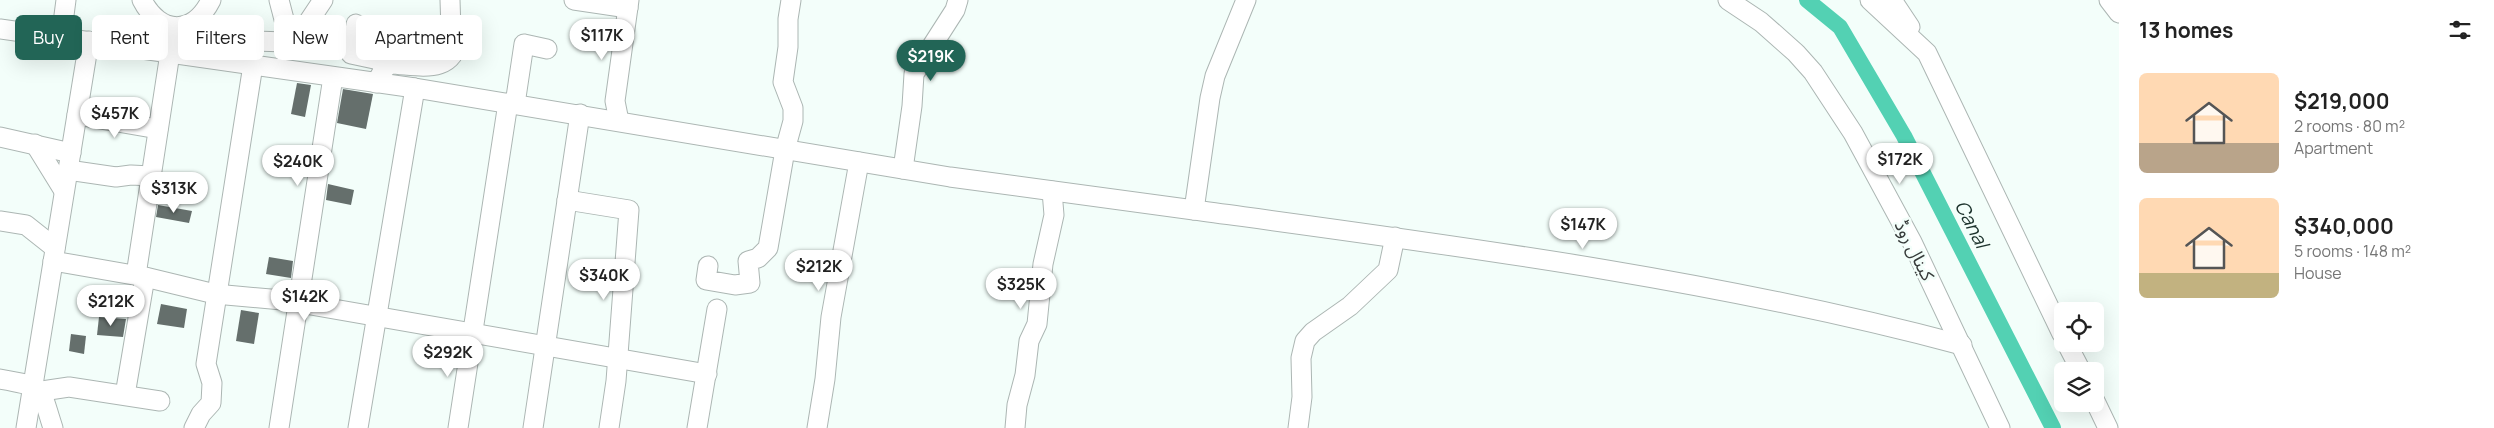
<!DOCTYPE html>
<html lang="en">
<head>
<meta charset="utf-8">
<style>
	:root { --surface:#fff; --page:#f2f2f2; --text:#222; --muted:#767676; --accent:#226556 }
	body { margin:0; font-family:Manrope,"Noto Sans Arabic",sans-serif; background:var(--page); color:var(--text); height:100vh; display:flex; flex-direction:column; font-size:19px; white-space:nowrap }
	* { box-sizing:border-box; margin:0 }
	p { font-size:16px; color:var(--muted) }
	.icon { flex:none; width:28px; height:28px; fill:none; stroke:currentColor; stroke-width:2; stroke-linecap:round; stroke-linejoin:round }
	.map { position:relative; flex:1; overflow:hidden }
	.details { display:flex; flex-direction:column; background:var(--surface); width:375px }
	.details>* { flex:none }
	.banner { position:absolute; left:15px; top:15px; width:475px; height:45px; display:flex; gap:10px }
	.buttons { position:absolute; left:2054px; top:302px; display:grid; gap:10px }
	.buttons a { display:grid; place-items:center; width:50px; height:50px; border-radius:8px; background:var(--surface); box-shadow:0 5px 20px #0002; font-size:25px }
	.price { position:absolute; translate:-50% -42px; padding:0 11px; border-radius:18px; background:#fff; color:#222; font-size:16px; line-height:32px; filter:drop-shadow(0 1px 2px #0008) }
	.price::after { content:''; position:absolute; left:50%; top:30px; width:15px; height:11px; margin-left:-8px; background:inherit; clip-path:polygon(0 0,100% 0,50% 100%) }
	.price.on { background:var(--accent); color:#fff }
	ul { padding:0; list-style:none }
	li { display:flex; align-items:center; gap:15px; height:125px; padding:0 20px }
	li span { display:grid; place-items:center; flex:none; width:140px; height:100px; border-radius:8px; color:#555 }
	li>.icon { margin-inline-start:auto }
	span .icon { width:60px; height:60px; fill:#fffc; stroke-width:1 }
	li b { font-size:21px }
	h2 { display:flex; justify-content:space-between; align-items:center; height:60px; padding:0 20px; font-size:21px }
	.tag { padding:0 18px; border-radius:8px; background:var(--surface); box-shadow:0 5px 20px #0002; font-size:18px; line-height:45px }
	.tag.on { background:var(--accent); color:#fff }
	main { display:flex; flex:1; min-height:0 }
	.map>svg:first-child { display:block }
	.lines { fill:none; stroke-linecap:round; stroke-linejoin:round }
	.canal { stroke:#53d1b3; stroke-width:16 }
	.building { fill:#656f6c }
	.minor-casing { stroke:#acb6b3; stroke-width:21 }
	.minor { stroke:#fff; stroke-width:19 }
	.labels { text-anchor:middle; dominant-baseline:central; stroke-width:5; stroke-linejoin:round; paint-order:stroke }
	.street-label { font-size:18px; fill:#373b3a; stroke:#f3fefa }
	.water-label { font-size:19px; font-style:italic; fill:#1c322c; stroke:#f3fefa }
</style>
</head>
<body>
<main>
<div class="map">
<svg width="2119" height="428" viewBox="0 0 2119 428">
	<rect width="100%" height="100%" fill="#f3fefa"/>
	<g class="lines">
		<!-- canal -->
		<path class="canal" d="M1807,0L1840,27L1904,136L2053,428"/>
	</g>
	<!-- building -->
	<g class="building">
		<path d="M224,28L238,31L234,51L220,49Z"/>
		<path d="M297,83L311,85L305,117L291,114Z"/>
		<path d="M343,89L373,94L366,129L337,123Z"/>
		<path d="M328,184L354,190L351,205L326,200Z"/>
		<path d="M158,205L192,211L189,223L156,217Z"/>
		<path d="M269,257L293,261L291,278L266,274Z"/>
		<path d="M161,304L187,309L184,328L157,324Z"/>
		<path d="M241,310L259,313L254,344L236,341Z"/>
		<path d="M99,317L126,319L123,337L97,335Z"/>
		<path d="M71,334L86,336L84,354L69,351Z"/>
	</g>
	<g class="lines">
		<!-- minor casing -->
		<g class="minor-casing">
			<g id="minor">
				<path d="M142,0C160,35 193,36 211,0"/>
				<path d="M574,0L628,8"/>
				<path d="M1728,0L1761,22L1796,53L1813,72L1853,133L1912,242L2000,428"/>
				<path d="M1870,0L1927,53L2062,334"/>
				<path d="M1892,0L1910,27"/>
				<path d="M2109,0L2119,13"/>
				<path d="M356,24L351,54L379,60L384,69"/>
				<path d="M0,29L415,88L950,177L1194,210L1210,98L1215,76L1246,0"/>
				<path d="M61,38L66,0"/>
				<path d="M255,41L285,42L286,27L279,0"/>
				<path d="M285,42L299,36L323,0"/>
				<path d="M376,83L384,69L390,64C419,65 454,76 458,37L451,31L450,0"/>
				<path d="M515,104L524,44L547,49"/>
				<path d="M77,115L158,129"/>
				<path d="M619,121L615,101L629,0"/>
				<path d="M0,137L71,153"/>
				<path d="M35,144L64,191"/>
				<path d="M903,169L912,106L914,74L955,10L958,0"/>
				<path d="M68,170L116,177L131,175L151,176"/>
				<path d="M567,200L629,210L616,381L609,428"/>
				<path d="M1194,210C1451,245 1711,278 1962,345"/>
				<path d="M0,221L26,225L55,248"/>
				<path d="M53,261L145,277L125,395"/>
				<path d="M708,266L706,280L735,285L750,283L748,261L758,258L768,248L785,150L793,121V108L783,82L788,47V19L791,0"/>
				<path d="M136,275L174,27"/>
				<path d="M145,277L215,294L282,300L707,374"/>
				<path d="M2067,344L2081,371"/>
				<path d="M0,379C47,387 39,386 53,428"/>
				<path d="M42,391L69,387L160,401"/>
				<path d="M2095,401L2108,428"/>
				<path d="M26,428L89,41"/>
				<path d="M194,428L201,414L211,403L212,383L206,364L253,65"/>
				<path d="M279,428L333,77"/>
				<path d="M358,428L415,88"/>
				<path d="M458,428L508,103"/>
				<path d="M533,428L580,114"/>
				<path d="M697,428L717,309"/>
				<path d="M817,428L825,379L831,317L859,162"/>
				<path d="M1015,428L1017,405L1025,375L1029,341L1037,324L1043,264L1054,215L1052,191"/>
				<path d="M1298,428L1302,397L1301,358L1305,341L1313,332L1350,306L1388,270L1395,237"/>
			</g>
		</g>
		<!-- minor -->
		<use href="#minor" class="minor"/>
	</g>
	<g class="labels">
		<!-- street labels -->
		<g class="street-label">
			<text transform="translate(1915 250) rotate(63)">کینال روڈ</text>
		</g>
		<!-- water labels -->
		<g class="water-label">
			<text transform="translate(1972 224) rotate(63)">Canal</text>
		</g>
	</g>
</svg>
<div class="buttons">
<a><svg class="icon" aria-label="locate" viewBox="0 0 24 24"><circle cx="12" cy="12" r="6"/><path d="M12 2v4M12 18v4M2 12h4M18 12h4"/></svg></a>
<a><svg class="icon" aria-label="layers" viewBox="0 0 24 24"><path d="M12 4l9 5-9 5-9-5zM3 14l9 5 9-5"/></svg></a>
</div>
<b class="price" style="left:602px;top:61px">$117K</b>
<b class="price on" style="left:931px;top:82px">$219K</b>
<b class="price" style="left:115px;top:139px">$457K</b>
<b class="price" style="left:1900px;top:185px">$172K</b>
<b class="price" style="left:298px;top:187px">$240K</b>
<b class="price" style="left:174px;top:214px">$313K</b>
<b class="price" style="left:1583px;top:250px">$147K</b>
<b class="price" style="left:819px;top:292px">$212K</b>
<b class="price" style="left:604px;top:301px">$340K</b>
<b class="price" style="left:1021px;top:310px">$325K</b>
<b class="price" style="left:305px;top:322px">$142K</b>
<b class="price" style="left:111px;top:327px">$212K</b>
<b class="price" style="left:448px;top:378px">$292K</b>
<div class="banner">
<a class="tag on">Buy</a>
<a class="tag">Rent</a>
<a class="tag">Filters</a>
<a class="tag">New</a>
<a class="tag">Apartment</a>
</div>
</div>
<section class="details">
<h2>13 homes<svg class="icon" aria-label="filters" viewBox="0 0 24 24"><path d="M4 7h16M4 17h16"/><circle cx="9" cy="7" r="2"/><circle cx="15" cy="17" r="2"/></svg></h2>
<ul>
<li><span style="background:linear-gradient(#ffd9b3 70%,#b9a48a 0)"><svg class="icon" aria-label="home" viewBox="0 0 24 24"><path d="M3 11l9-7 9 7M6 9v11h12V9"/></svg></span><div><b>$219,000</b><p>2 rooms · 80 m²</p><p>Apartment</p></div></li>
<li><span style="background:linear-gradient(#ffd9b3 75%,#c2b280 0)"><svg class="icon" aria-label="home" viewBox="0 0 24 24"><path d="M3 11l9-7 9 7M6 9v11h12V9"/></svg></span><div><b>$340,000</b><p>5 rooms · 148 m²</p><p>House</p></div></li>
</ul>
</section>
</main>
</body>
</html>
